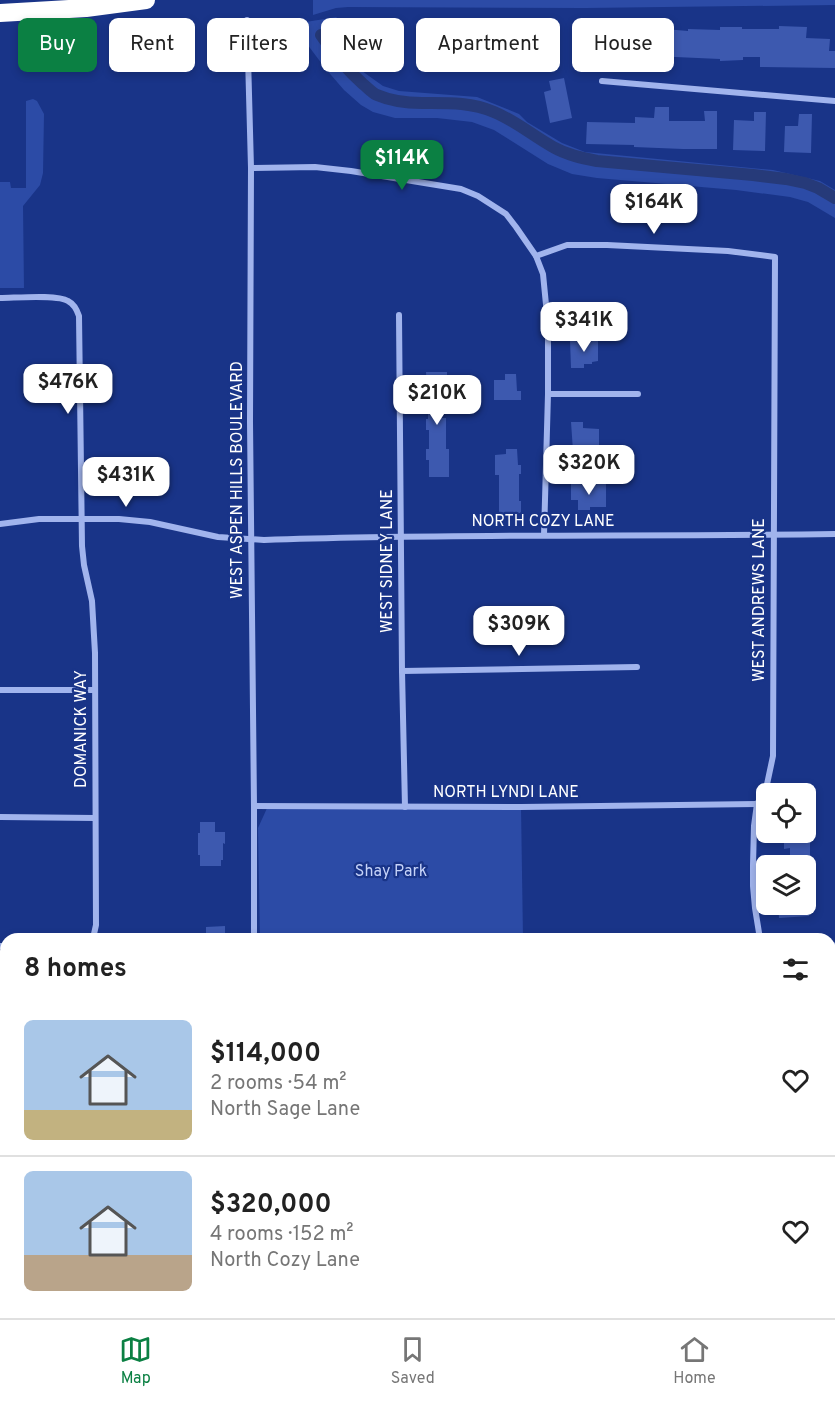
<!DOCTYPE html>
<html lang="en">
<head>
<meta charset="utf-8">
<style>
	:root { --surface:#fff; --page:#f2f2f2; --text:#222; --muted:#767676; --line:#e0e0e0; --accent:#0b8043 }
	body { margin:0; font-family:Overpass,sans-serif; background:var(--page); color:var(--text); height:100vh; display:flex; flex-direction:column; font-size:22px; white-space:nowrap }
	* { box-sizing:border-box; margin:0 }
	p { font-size:20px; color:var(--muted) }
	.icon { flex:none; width:33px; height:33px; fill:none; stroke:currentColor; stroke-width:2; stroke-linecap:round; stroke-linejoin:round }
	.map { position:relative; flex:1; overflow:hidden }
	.sheet { position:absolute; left:0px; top:933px; width:836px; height:386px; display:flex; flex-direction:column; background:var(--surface); border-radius:18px 18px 0 0; box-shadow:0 3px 9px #0003 }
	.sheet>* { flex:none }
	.hud { position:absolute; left:18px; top:18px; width:800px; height:54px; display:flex; gap:12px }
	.tools { position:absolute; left:756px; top:783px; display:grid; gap:12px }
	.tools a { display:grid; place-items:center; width:60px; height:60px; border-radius:9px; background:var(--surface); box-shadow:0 3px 9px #0003; font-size:30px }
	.price { position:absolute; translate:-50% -51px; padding:0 14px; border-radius:12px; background:#fff; color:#222; font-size:20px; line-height:39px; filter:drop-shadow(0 2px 3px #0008) }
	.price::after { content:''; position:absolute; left:50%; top:36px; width:18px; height:14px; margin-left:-9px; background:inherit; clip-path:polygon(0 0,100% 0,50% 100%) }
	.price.current { background:var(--accent); color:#fff }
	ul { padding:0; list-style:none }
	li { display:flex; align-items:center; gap:18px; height:150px; padding:0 24px }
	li+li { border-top:2px solid var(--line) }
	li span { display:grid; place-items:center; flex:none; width:168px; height:120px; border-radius:9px; color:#555 }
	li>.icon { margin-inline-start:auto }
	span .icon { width:72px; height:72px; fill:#fffc; stroke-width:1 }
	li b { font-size:26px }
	h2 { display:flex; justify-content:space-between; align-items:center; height:72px; padding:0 24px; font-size:26px }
	.chip { padding:0 21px; border-radius:9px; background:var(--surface); box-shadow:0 3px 9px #0003; font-size:21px; line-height:54px }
	.chip.current { background:var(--accent); color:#fff }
	.tabs { display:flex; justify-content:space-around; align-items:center; height:84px; border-top:2px solid var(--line); background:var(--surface); font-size:16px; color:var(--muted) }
	.tabs a { display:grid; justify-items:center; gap:3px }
	.tabs .current { color:var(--accent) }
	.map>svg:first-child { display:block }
	.green { fill:#2c4ba6 }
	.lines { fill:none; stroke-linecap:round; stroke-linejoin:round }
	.canal { stroke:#263a79; stroke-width:12 }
	.building { fill:#3d59af }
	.street { stroke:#a1b4ed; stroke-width:6 }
	.secondary { stroke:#cdd8f9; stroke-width:12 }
	.highway { stroke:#fff; stroke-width:18 }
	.labels { text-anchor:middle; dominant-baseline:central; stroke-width:4.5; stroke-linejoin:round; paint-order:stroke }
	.street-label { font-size:16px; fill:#fff; stroke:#193488 }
	.park-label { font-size:16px; fill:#c6d3f9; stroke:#193488 }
</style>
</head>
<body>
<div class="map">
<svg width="835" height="1318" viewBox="0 0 835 1318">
	<rect width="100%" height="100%" fill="#193488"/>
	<!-- green -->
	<g class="green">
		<path d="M313,0H835V5L585,8L348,7L336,8L313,15Z"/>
		<path d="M337,17L328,27L362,71L383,86L399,91L477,97L519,114L527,122L562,143L585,152L773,170L820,181L835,190V218L808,202L790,197L736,190L597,178L572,174L548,164L494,130L472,122L437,118H395L373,112L361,105L344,90L325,68L298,32L287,25Z"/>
		<path d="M33,99L37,101L44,114L43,173L40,185L23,206L24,288H0V182H10L11,188H26V101Z"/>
		<path d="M268,806L521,807L523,939H260L258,828Z"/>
		<path d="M526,1313V1318H282L278,1313Z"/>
	</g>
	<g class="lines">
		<!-- canal -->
		<path class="canal" d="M321,35C333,53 346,69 363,84C367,87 372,93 377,95C391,101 407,103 422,103C447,103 471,102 494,112C516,121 533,136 553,147C567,155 582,158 597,161L753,175L786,179L805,183L818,188L835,198"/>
	</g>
	<!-- building -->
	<g class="building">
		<path d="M624,21V24L653,25V28L688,31V29L720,30V27H742V29H779V26L807,27L806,38L830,39L829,51H835V68L760,67V57H743V60L720,61V59L653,56V59L630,58V46H585V22Z"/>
		<path d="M564,78L572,118L550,123L544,92L551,90L549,81Z"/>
		<path d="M655,107H669V121H705L704,111H717V149H683L634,147V145L586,144L587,122L635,123V117L654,118Z"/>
		<path d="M754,112H766L765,151L733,150L734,120L754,121Z"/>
		<path d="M799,114H812L811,153L784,152L785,126H798Z"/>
		<path d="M598,339V361L592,362V364H584V368H571L570,340Z"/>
		<path d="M426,372H447V401H440V418H446V449H449V477H429V460H426V449H429V430H426V419H428V412H429V394H427Z"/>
		<path d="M505,374H516L517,391H521V400H494V380H505Z"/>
		<path d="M571,422H583V428L599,429V450L573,451Z"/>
		<path d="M506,449H517L518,465H521V474H519V501H521V513H499V475H495V455L506,454Z"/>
		<path d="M571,484H606V507H590V510H578V500H571Z"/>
		<path d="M200,822H215V832H225V844L223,843V860H221V866H200V855H198V833H200Z"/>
		<path d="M784,832H800V835H810V859H790V848L784,849Z"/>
		<path d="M778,904H808L809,916L779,918Z"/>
		<path d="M225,926V938L206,939V927Z"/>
	</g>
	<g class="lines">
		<!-- street -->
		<g class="street">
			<path d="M247,20L251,168L250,422L254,806V939"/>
			<path d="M602,81L835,101"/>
			<path d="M251,168L315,167L351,171L461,189L478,196L506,214L516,227L536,256L543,274L548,325V394L544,535"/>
			<path d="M536,256L567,245H607L728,251L775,257L773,756L766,789L757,804L754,826L753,865V886L755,908L760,939"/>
			<path d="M0,298C15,298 57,294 68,301C74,304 77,310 79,316L82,546L84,565L92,601L95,653L96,925L94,934L91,939"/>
			<path d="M399,315L402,671L405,807"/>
			<path d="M548,394H638"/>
			<path d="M0,524L39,519H119L150,522L218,537L264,540C454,533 645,537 835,534"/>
			<path d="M402,671L637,667"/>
			<path d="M0,690H95"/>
			<path d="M254,806L521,807L757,804"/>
			<path d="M0,817L95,818"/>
			<path d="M830,944L835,946"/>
			<path d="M0,946H6"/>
			<path d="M830,1075L835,1069"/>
			<path d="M830,1211L835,1231"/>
			<path d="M84,1318V1312"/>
		</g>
		<!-- secondary -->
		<g class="secondary">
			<path d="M265,1312L274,1318"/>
			<path d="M234,1318L243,1312"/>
		</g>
		<!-- highway -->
		<path class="highway" d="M0,13L86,8L146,0"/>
	</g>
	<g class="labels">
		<!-- street labels -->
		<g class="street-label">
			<text transform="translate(238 480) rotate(-90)">WEST ASPEN HILLS BOULEVARD</text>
			<text x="543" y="522">NORTH COZY LANE</text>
			<text transform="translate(388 561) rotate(-90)">WEST SIDNEY LANE</text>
			<text transform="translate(760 600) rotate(-90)">WEST ANDREWS LANE</text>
			<text transform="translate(82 729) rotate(-90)">DOMANICK WAY</text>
			<text x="506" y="793">NORTH LYNDI LANE</text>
		</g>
		<!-- park labels -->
		<g class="park-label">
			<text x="391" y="872">Shay Park</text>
		</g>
	</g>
</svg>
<div class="tools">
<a><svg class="icon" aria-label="locate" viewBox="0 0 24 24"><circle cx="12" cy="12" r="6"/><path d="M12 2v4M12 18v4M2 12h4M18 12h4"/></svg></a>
<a><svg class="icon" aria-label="layers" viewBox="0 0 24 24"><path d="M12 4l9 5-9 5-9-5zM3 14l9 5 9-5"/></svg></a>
</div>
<b class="price current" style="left:402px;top:191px">$114K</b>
<b class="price" style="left:654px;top:235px">$164K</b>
<b class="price" style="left:584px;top:353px">$341K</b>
<b class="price" style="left:68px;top:415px">$476K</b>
<b class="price" style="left:437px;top:426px">$210K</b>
<b class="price" style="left:589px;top:496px">$320K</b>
<b class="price" style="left:126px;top:508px">$431K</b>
<b class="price" style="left:519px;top:657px">$309K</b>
<div class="hud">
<a class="chip current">Buy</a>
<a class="chip">Rent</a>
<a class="chip">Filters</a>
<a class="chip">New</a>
<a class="chip">Apartment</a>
<a class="chip">House</a>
</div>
<section class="sheet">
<h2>8 homes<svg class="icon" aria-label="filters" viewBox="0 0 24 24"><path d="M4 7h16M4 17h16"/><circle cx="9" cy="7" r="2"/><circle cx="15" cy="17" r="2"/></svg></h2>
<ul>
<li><span style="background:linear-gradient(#a9c7e8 75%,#c2b280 0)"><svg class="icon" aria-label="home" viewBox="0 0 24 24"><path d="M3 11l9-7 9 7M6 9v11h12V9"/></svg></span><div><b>$114,000</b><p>2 rooms · 54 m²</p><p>North Sage Lane</p></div><svg class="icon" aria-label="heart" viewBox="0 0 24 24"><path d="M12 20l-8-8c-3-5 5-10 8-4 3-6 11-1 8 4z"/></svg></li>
<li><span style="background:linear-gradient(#a9c7e8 70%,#b9a48a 0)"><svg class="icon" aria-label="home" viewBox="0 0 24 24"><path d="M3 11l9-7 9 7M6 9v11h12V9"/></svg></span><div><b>$320,000</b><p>4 rooms · 152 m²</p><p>North Cozy Lane</p></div><svg class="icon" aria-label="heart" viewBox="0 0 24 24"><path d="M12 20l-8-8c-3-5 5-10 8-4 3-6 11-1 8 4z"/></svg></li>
</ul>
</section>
</div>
<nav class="tabs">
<a class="current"><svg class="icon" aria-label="map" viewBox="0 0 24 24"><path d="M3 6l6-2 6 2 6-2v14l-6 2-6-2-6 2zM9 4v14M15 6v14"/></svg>Map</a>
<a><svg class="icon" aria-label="saved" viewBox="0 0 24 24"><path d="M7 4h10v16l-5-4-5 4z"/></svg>Saved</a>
<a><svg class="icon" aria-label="home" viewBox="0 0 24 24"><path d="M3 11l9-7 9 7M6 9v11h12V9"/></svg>Home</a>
</nav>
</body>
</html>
